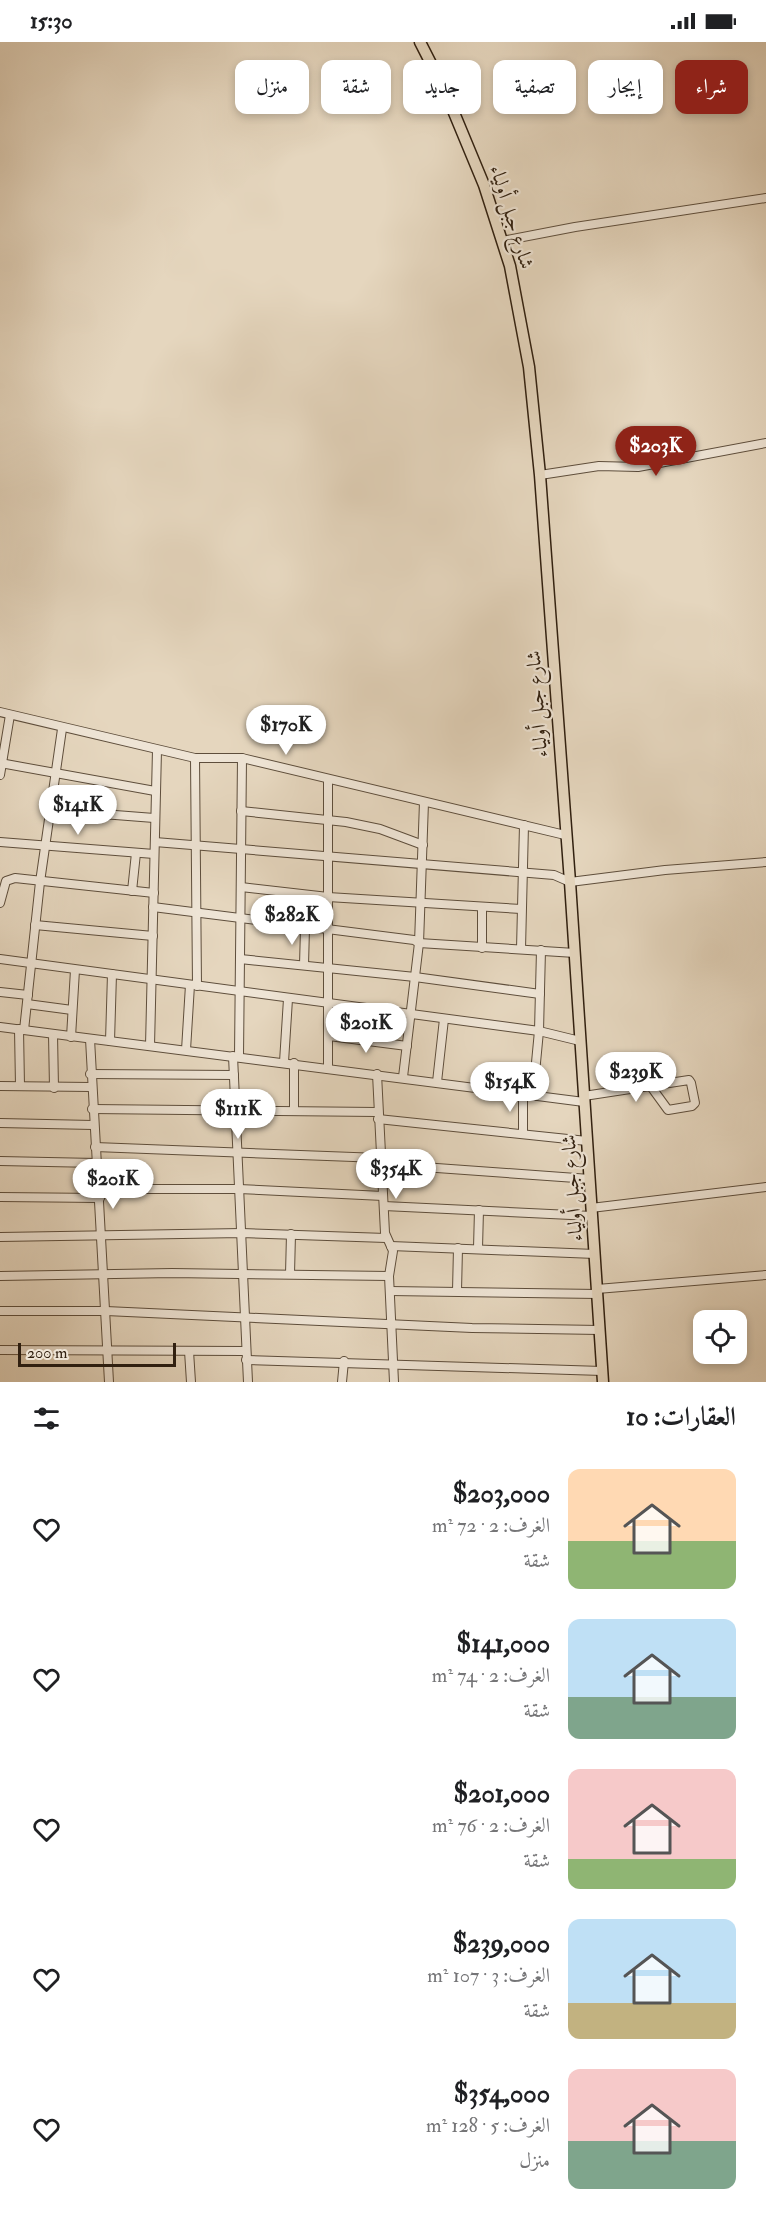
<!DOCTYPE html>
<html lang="ar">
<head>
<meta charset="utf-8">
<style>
	:root { --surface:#fff; --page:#f2f2f2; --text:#202124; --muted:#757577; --accent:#8f2418 }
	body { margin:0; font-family:"IM FELL Double Pica",Amiri,serif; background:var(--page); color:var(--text); direction:rtl; height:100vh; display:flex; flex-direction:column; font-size:22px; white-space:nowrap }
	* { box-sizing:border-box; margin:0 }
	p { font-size:20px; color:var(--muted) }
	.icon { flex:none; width:33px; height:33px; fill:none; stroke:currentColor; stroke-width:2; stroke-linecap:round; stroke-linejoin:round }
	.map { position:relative; height:1340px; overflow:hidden; direction:ltr }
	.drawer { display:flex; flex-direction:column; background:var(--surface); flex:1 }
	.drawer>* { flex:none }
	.hud { position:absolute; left:18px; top:18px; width:730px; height:54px; direction:rtl; display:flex; gap:12px }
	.fabs { position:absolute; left:693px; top:1268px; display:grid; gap:12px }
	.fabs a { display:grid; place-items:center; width:54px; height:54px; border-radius:12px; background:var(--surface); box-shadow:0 3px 9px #0003; font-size:30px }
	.scale { position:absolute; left:18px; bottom:15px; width:158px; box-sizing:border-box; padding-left:6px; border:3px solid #312010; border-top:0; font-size:16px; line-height:21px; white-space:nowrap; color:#312010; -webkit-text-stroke:4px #eee4d5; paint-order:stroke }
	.price { position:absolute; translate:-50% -51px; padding:0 14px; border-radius:21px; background:#fff; color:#222; font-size:20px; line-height:39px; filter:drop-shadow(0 2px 3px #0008) }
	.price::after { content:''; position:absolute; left:50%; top:36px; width:18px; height:14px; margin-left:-9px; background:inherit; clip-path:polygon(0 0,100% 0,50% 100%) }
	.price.active { background:var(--accent); color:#fff }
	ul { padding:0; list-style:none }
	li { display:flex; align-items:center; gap:18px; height:150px; padding:0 30px }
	li span { display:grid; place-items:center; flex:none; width:168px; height:120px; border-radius:12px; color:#555 }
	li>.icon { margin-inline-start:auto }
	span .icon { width:72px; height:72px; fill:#fffc; stroke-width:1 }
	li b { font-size:26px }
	h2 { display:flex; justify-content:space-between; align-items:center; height:72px; padding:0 30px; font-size:26px }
	.chip { padding:0 21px; border-radius:12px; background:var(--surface); box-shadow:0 3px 9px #0003; font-size:21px; line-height:54px }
	.chip.active { background:var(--accent); color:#fff }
	.status { display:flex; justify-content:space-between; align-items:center; height:42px; padding:0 30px; background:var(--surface); direction:ltr }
	.status svg { height:16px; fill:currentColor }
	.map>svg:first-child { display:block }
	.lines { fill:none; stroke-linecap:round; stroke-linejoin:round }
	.minor-casing { stroke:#5e4e3c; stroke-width:10 }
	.highway-casing { stroke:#312010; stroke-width:13 }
	.minor { stroke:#eee4d5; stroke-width:8 }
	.highway { stroke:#e5d6be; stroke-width:10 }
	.labels { text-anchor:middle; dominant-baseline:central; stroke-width:4.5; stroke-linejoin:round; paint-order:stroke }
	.street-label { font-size:20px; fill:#312010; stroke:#eee4d5 }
</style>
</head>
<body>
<div class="status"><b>15:30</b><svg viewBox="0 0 49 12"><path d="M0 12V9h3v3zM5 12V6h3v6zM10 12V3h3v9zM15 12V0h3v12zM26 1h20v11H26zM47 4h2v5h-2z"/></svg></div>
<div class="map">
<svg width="766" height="1340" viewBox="0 0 766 1340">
	<rect width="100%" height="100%" fill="#e5d6be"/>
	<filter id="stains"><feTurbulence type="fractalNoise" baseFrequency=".00333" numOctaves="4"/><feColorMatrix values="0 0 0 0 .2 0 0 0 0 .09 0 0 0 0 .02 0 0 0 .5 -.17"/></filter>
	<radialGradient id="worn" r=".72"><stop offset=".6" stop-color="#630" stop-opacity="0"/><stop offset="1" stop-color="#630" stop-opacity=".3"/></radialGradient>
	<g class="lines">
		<!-- minor casing -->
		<g class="minor-casing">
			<g id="minor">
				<path d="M502,199L575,185L766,156"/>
				<path d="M540,433L599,424L638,425L766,401"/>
				<path d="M0,670L195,716H242L565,793"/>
				<path d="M195,716L197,944"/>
				<path d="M0,721L155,749"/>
				<path d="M0,733L10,673"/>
				<path d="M51,768L154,776"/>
				<path d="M241,769L346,780L380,787L423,803"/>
				<path d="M0,800L154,812"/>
				<path d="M155,800L554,833L570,840L665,828L766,820"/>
				<path d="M241,845L328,855L521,867"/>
				<path d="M132,849L136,811"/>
				<path d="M0,861L6,839L15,836L154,851"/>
				<path d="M153,865L414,898L419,901L575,911"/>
				<path d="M35,883L153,894"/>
				<path d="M482,906V865"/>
				<path d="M521,907L524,783"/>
				<path d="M0,917L539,989L580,999"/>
				<path d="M240,917L415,935L540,952"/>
				<path d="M304,923L305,886"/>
				<path d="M0,950L28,953"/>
				<path d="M27,962L72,968"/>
				<path d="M0,985L584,1060"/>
				<path d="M19,987L20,1044"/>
				<path d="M24,988L40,840L62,687"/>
				<path d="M53,992L54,1046"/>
				<path d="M329,994L407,1004"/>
				<path d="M71,995L75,928"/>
				<path d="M90,997L109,1340"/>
				<path d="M110,999L112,932"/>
				<path d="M150,1004L157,708"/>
				<path d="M186,1008L190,943"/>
				<path d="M233,1014L248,1340"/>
				<path d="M239,1014L242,716"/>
				<path d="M284,1020L288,957"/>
				<path d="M328,1026V737"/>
				<path d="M90,1032L234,1033"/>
				<path d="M377,1032L385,1191L393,1209L389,1234L394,1340"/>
				<path d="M403,1035L419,901L424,760"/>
				<path d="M437,1040L444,977"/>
				<path d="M0,1044L91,1045"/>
				<path d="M533,1052L539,989L541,908"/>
				<path d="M584,1054L689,1038L691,1041L695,1061L692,1064L668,1068L652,1046"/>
				<path d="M92,1067L377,1070"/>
				<path d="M294,1069V1021"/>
				<path d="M378,1077L587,1099"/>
				<path d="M0,1081L93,1083"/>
				<path d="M523,1091V1051"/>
				<path d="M95,1105L380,1116"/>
				<path d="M0,1119L96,1121"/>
				<path d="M381,1122L590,1137"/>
				<path d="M99,1147H239L383,1154"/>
				<path d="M0,1155L100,1156"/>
				<path d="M384,1164L592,1174"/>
				<path d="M591,1166L766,1145"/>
				<path d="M0,1195L242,1191L386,1196"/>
				<path d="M391,1204L595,1212"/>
				<path d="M478,1206L479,1168"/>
				<path d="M290,1232L291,1192"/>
				<path d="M0,1234L172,1231L389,1234"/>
				<path d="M597,1247L766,1233"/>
				<path d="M390,1249L598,1252"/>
				<path d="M457,1249L458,1206"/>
				<path d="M0,1269H106L472,1286L600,1288"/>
				<path d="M0,1308L245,1309"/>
				<path d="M189,1309L191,1340"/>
				<path d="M246,1318L602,1329"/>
				<path d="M342,1340L344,1319"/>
			</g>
		</g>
		<!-- highway casing -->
		<g class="highway-casing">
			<path id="highway" d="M420,0L445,49L484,143L510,224L529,325L540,433L570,840L603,1340"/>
		</g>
		<!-- minor -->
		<use href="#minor" class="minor"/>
		<!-- highway -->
		<use href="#highway" class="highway"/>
	</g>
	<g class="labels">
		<!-- street labels -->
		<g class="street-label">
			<text transform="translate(512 175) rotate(73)">شارع جبل أولياء</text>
			<text transform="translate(537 662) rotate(-94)">شارع جبل أولياء</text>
			<text transform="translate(572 1146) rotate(-94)">شارع جبل أولياء</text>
		</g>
	</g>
	<rect width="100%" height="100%" filter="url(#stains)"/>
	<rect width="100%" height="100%" fill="url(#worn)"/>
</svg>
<div class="fabs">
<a><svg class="icon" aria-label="locate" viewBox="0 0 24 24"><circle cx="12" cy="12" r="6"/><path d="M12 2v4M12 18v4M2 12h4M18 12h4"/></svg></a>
</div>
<div class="scale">200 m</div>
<b class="price active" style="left:656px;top:435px">$203K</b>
<b class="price" style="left:286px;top:714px">$170K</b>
<b class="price" style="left:78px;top:794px">$141K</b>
<b class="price" style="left:292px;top:904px">$282K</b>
<b class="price" style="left:366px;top:1012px">$201K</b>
<b class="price" style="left:636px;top:1061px">$239K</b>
<b class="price" style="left:510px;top:1071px">$154K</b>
<b class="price" style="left:238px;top:1098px">$111K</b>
<b class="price" style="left:396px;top:1158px">$354K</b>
<b class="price" style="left:113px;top:1168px">$201K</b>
<div class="hud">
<a class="chip active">شراء</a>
<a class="chip">إيجار</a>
<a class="chip">تصفية</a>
<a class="chip">جديد</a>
<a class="chip">شقة</a>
<a class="chip">منزل</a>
</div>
</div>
<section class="drawer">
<h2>العقارات: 10<svg class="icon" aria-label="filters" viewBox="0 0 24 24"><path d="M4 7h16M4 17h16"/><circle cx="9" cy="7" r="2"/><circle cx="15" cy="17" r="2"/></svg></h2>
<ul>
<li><span style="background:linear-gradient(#ffd9b3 60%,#8fb573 0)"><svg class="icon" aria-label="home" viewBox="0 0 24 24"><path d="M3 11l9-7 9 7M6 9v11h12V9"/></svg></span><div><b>$203,000</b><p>الغرف: 2 · 72 m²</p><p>شقة</p></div><svg class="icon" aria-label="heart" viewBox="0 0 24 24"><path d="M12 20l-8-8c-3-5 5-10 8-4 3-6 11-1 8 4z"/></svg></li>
<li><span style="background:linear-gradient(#bfe0f5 65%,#7fa58c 0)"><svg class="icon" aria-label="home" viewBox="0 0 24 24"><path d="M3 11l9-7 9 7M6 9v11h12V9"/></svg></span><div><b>$141,000</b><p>الغرف: 2 · 74 m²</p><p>شقة</p></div><svg class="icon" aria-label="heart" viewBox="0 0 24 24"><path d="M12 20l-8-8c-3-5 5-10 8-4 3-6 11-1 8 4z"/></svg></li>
<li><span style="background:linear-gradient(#f6c9c9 75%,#8fb573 0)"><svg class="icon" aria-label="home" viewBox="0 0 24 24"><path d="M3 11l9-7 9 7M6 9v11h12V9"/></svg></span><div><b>$201,000</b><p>الغرف: 2 · 76 m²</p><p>شقة</p></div><svg class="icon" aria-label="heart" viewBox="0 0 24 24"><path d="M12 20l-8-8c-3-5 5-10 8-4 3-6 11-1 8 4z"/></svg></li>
<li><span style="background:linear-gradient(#bfe0f5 70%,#c2b280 0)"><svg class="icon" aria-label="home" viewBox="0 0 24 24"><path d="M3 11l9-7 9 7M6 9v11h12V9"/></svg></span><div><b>$239,000</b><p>الغرف: 3 · 107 m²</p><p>شقة</p></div><svg class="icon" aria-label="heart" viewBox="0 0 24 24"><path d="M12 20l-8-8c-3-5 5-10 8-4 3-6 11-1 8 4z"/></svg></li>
<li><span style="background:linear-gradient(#f6c9c9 60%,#7fa58c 0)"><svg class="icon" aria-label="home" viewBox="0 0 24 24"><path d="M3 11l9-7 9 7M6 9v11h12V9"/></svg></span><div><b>$354,000</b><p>الغرف: 5 · 128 m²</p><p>منزل</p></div><svg class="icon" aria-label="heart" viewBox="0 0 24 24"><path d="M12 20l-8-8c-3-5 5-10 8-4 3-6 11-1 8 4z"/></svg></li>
</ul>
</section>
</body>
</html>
